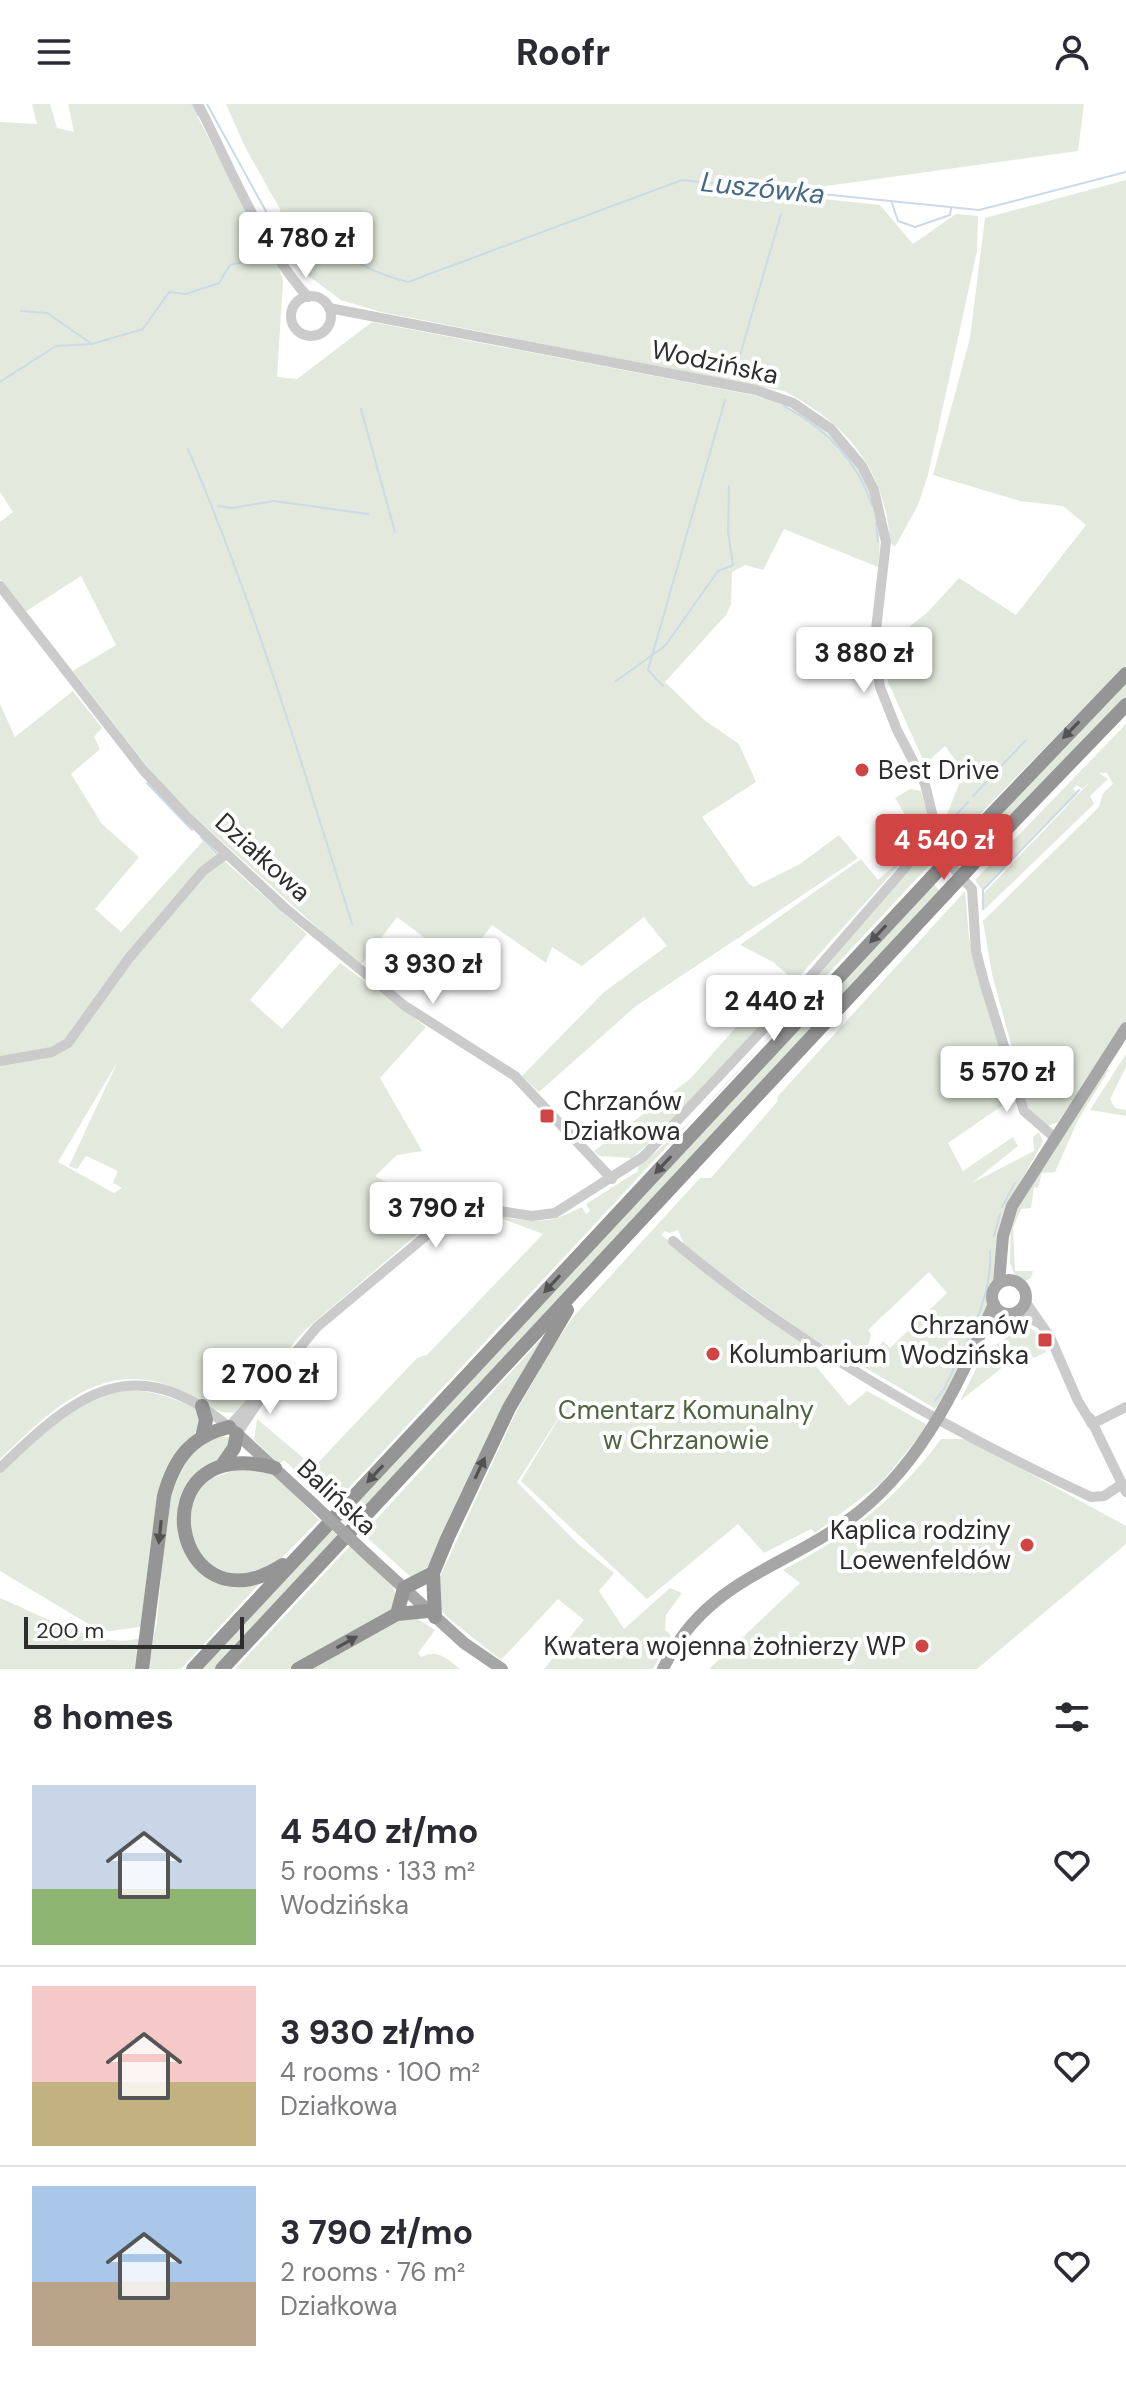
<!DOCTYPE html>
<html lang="en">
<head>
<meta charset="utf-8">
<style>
	:root { --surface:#fff; --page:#f2f2f3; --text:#2b2b33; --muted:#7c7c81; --line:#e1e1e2; --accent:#d14444 }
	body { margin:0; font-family:"DM Sans",sans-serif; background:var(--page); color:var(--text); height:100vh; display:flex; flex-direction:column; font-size:30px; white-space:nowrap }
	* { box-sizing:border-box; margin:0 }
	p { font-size:26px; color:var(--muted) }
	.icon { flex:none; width:44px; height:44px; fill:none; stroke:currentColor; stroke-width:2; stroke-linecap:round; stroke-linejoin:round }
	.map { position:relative; height:1565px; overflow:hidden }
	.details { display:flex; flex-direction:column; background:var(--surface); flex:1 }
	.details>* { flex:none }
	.scale { position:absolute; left:24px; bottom:20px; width:220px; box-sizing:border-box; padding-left:8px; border:4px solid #2e2e2e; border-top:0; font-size:22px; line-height:28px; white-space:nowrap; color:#2e2e2e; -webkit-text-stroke:6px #fff; paint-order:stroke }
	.price { position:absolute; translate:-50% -68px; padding:0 18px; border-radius:8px; background:#fff; color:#222; font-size:26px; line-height:52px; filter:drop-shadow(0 2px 4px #0008) }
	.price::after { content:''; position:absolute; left:50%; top:48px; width:24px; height:18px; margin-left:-12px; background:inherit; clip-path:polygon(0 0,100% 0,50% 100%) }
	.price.active { background:var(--accent); color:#fff }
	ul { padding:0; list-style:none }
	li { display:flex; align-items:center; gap:24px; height:200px; padding:0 32px }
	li+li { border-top:2px solid var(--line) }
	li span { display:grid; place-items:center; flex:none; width:224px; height:160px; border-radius:0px; color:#555 }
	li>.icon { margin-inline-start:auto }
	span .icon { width:96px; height:96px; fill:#fffc; stroke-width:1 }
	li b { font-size:34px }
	h2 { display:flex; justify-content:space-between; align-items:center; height:96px; padding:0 32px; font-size:34px }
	header { display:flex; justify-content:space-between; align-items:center; height:104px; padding:0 32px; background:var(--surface); font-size:36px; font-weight:800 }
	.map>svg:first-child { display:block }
	.green { fill:#e3eadd; fill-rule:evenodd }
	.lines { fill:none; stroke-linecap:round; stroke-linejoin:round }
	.stream { stroke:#cbdae7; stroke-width:2 }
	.minor { stroke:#cbcbcb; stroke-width:10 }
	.major { stroke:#a6a6a6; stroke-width:12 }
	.highway { stroke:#959595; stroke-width:14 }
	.major-bridge { stroke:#a6a6a6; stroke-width:12 }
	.highway-bridge { stroke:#959595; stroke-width:14 }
	.oneway { fill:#525252 }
	.poi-dot { fill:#d14444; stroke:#fff; stroke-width:3 }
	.labels { text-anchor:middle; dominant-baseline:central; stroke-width:8; stroke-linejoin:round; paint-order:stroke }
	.street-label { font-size:26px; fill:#2e2e2e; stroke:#fff }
	.poi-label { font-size:26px; fill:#2e2e2e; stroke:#fff; text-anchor:start }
	.park-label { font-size:26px; fill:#4f6440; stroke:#fff }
	.water-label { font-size:28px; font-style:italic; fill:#456887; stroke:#fff }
</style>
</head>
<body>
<header><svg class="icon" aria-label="menu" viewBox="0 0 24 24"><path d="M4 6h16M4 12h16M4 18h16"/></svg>Roofr<svg class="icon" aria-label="person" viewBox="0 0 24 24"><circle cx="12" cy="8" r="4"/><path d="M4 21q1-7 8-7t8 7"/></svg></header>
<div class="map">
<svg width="1126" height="1565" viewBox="0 0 1126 1565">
	<rect width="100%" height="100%" fill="#fff"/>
	<!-- green -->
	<g class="green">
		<path d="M32,0H50L57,24L74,28L68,0H191L272,157L279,163L283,177L277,273L297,275L372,218L753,291C832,311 890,379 878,463L784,425L763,466L745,461L732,468L731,500L726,511L665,578L703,615L739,640L756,678L702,713L749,780L754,783L800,760L839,731L858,754L636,902L539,988L522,972L604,888L667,842L644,813L582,862L552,843L546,859L492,821L461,861L397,813L360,862L168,689L73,567L116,541L81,472L25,508L0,475V418L13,408L0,388V18L37,20Z"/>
		<path d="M226,0H1084L1078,47L805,85V93L880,101L913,140L956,110L978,112L977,147L928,371L918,401L895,443L890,438C885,365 847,320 784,287L381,208L341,196L306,170L281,133L280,105L245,43Z"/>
		<path d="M1126,76V561L950,741L943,720L964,668L945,642L925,660L888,578L884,542L927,509L959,474L1016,511L1086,421L1063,402L1020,397L933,371L970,234L985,114Z"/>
		<path d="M1126,578V595L983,742L974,734Z"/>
		<path d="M73,587L102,624L94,633L100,645L71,670L102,720L139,753L95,805L121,828L203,737L217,752L114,875L221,754L307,830L250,896L282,925L340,859L426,923L380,974L422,1047L397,1051L375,1072L442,1109L304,1227L235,1308C217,1312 199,1295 184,1288C106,1249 52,1305 0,1355V600L15,633ZM118,957L69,1062L77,1065L86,1052L118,1067L113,1079L122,1084L114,1089L58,1058Z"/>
		<path d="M1126,620V917L1058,1018L1048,1022L1040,1019L1028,1003L992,870L983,817L1099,703L1103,689L1113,680L1107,669H1099L1108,675L1090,692L1094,700L984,806V789L1090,678L1082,685L1077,681L1073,685L1078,690L982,786L975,776Z"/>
		<path d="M910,685L921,687C926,707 933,720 921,738L895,694Z"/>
		<path d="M918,740L795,877L773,858L740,841L861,755L878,776Z"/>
		<path d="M927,753L935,755L333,1401L284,1356L279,1360L254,1336L257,1315L314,1363L417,1254L427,1251L543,1130L493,1111C530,1118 547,1122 582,1103L586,1110L590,1107L586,1100L638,1067V1062C690,1024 747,959 789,909C823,869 883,776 927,753Z"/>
		<path d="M932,778L941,788L349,1423L340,1415Z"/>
		<path d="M965,787L969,834L1015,993L948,1039L963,1067L1013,1033L1018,1042L972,1079L1034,1047L1033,1033L1039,1028L1043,1038L1010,1096L989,1200L942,1301L934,1304L864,1263L883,1237L890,1244L947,1189L929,1168L868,1226L871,1231L868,1243L854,1259L801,1227L696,1151L684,1140L678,1126L669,1129L665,1127L661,1131L823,1252L815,1261L849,1302L867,1287L926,1320V1324L881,1379L815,1429L811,1425L764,1449L738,1420L647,1495L521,1377L570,1296L517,1378L578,1440L614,1469L599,1487L624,1525L670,1484L682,1489L666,1511L665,1526L671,1531L653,1565H544L584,1516L558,1495L501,1556L447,1513L440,1504L438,1477L516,1308L554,1241L573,1213L700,1074H711L777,998L778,992Z"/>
		<path d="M778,876L790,889L671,1019L632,1054L599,1052L594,1047L690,975Z"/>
		<path d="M1126,950V963L1110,995L1115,1004L1126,1006V1012L1090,1006Z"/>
		<path d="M1105,964L1109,966L1078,1016L1055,1068L1042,1069L1038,1084L1034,1083L1031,1104L1021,1105L1013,1124L1015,1167H1033L1031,1174L1024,1178L1014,1169L1010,1159L1011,1114Z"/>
		<path d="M1025,1221L1038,1229L1046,1248L1034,1254L1026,1245L960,1297L984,1249Z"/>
		<path d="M543,1233L503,1301L434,1457L413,1475L363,1430Z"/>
		<path d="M122,1285C151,1287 172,1292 198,1306C206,1330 174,1348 164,1371L141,1523L110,1527L95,1524L0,1467V1369L66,1308Z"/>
		<path d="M213,1332L233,1334C229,1341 225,1350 220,1355C208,1367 191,1371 183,1388C167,1422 184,1468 222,1479C234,1483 246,1481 259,1480L181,1565H147L157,1517L168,1392L182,1356Z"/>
		<path d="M941,1335H967L1126,1422V1440L977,1565H709L800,1479L783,1466C848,1432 897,1395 941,1335Z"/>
		<path d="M247,1362L277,1372L319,1416L275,1461L235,1472L203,1458L187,1429L191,1393L201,1378Z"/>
		<path d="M330,1425L339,1433L215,1565H199Z"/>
		<path d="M350,1442L393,1482L396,1493L392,1509L291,1565H235Z"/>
		<path d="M0,1494C37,1509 105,1549 142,1533L135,1565H0Z"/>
		<path d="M397,1515H418L435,1526L418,1549L421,1553C439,1545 446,1554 460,1565H308Z"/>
	</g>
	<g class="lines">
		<!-- stream -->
		<g class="stream">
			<path d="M192,0L198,11"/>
			<path d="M207,0L285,142"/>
			<path d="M892,99L898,117L915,123L950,111L951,104"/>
			<path d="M284,144L300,136L326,132C345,156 379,171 408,178L682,76L979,106L1126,68"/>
			<path d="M21,207L47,209L92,240"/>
			<path d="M734,272L781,110"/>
			<path d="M0,278L56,242L92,240L143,225L169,188L186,190L219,179L230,161L270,152"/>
			<path d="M784,302C825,324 857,356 872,401"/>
			<path d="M361,305L395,428"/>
			<path d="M188,345C254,499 302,660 352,820"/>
			<path d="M218,402L232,404L274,397L368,410"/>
			<path d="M876,419L878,438"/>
			<path d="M616,577L665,542L718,467L733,461L728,428L729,382"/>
			<path d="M663,582L648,566L650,559L725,296"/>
			<path d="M147,679L192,726"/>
			<path d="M973,692L1026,636"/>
			<path d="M945,723L968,698"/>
			<path d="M201,733L218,751"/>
			<path d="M983,805V786L1079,686"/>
			<path d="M1002,1103L1015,1079"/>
			<path d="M994,1132L1000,1110"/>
			<path d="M935,1297L944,1285C964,1242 993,1196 990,1147"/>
		</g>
		<!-- minor -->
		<g class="minor">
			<path d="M198,0C230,62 261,142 308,193"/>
			<circle cx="311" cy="212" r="20"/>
			<path d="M329,204L756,286L793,299L831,325L862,362L874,386L886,438L874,543L880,583L897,626L925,680L942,751L972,785L976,847L984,878L1024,1007L1055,1034"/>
			<path d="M0,482L144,667L186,712L285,804L405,902L515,972L612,1075"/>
			<path d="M0,957L52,948L68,939L129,854L203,767L226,750"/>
			<path d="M673,1137C798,1242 944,1324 1091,1393L1104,1392L1122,1380"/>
			<path d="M1025,1197L1050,1233L1078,1297L1092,1320"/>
			<path d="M1016,1207L1039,1219"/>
			<path d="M1090,1314L1126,1388"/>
			<path d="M1092,1320L1126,1303"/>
			<path d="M237,1330L274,1274L317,1223L446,1115L474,1103L532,1112L555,1109L643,1053L784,903L910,758L926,749L942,751"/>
			<path d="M0,1364C75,1291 133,1243 229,1323L255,1293"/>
		</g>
		<!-- major -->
		<g class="major">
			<circle cx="1009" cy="1193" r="17"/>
			<path d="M999,1179L1003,1132L1012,1102L1126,924"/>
			<path d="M233,1326L310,1397"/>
			<path d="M372,1455L464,1539L502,1565"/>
			<path d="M663,1565C705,1474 787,1465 859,1408C926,1354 960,1276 994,1200"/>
		</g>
		<!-- highway -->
		<g class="highway">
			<path d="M970,733L1126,570"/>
			<path d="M984,748L1126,601"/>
			<path d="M202,1302L206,1316L202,1333"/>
			<path d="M223,1360L234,1344L237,1330"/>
			<path d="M275,1364C135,1326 171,1533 283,1461"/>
			<path d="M397,1510L404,1484L433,1469"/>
			<path d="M435,1513L433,1469L447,1435L509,1304L567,1206"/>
			<path d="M142,1565L164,1392C174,1355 191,1332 229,1323"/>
			<path d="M193,1565L932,773"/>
			<path d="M222,1565L946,789"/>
			<path d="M298,1565L397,1510L428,1507"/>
		</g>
		<!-- major-bridge -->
		<path class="major-bridge" d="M310,1397L372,1455"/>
		<!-- highway-bridge -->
		<g class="highway-bridge">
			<path d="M932,773L970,733"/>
			<path d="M946,789L984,748"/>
		</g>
	</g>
	<!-- one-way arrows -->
	<defs><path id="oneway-solid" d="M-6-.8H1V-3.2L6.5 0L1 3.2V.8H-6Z" transform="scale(2)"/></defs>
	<g class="oneway">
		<use href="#oneway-solid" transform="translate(1071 626) rotate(134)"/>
		<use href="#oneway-solid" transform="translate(878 830) rotate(133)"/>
		<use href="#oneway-solid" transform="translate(663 1061) rotate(133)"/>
		<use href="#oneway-solid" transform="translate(552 1180) rotate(133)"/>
		<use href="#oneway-solid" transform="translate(480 1364) rotate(-65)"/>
		<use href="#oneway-solid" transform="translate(375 1370) rotate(133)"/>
		<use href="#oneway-solid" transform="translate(160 1428) rotate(96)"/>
		<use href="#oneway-solid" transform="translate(347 1538) rotate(-29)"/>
	</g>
	<!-- markers -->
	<g class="poi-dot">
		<circle cx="862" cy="666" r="8"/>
		<rect x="539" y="1004" width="16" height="16" rx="4"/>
		<rect x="1037" y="1228" width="16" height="16" rx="4"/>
		<circle cx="713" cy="1250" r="8"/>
		<circle cx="1027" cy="1441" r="8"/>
		<circle cx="922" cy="1542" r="8"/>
	</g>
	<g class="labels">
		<!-- street labels -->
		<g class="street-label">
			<text transform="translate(715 258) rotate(12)">Wodzińska</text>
			<text transform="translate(263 753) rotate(42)">Działkowa</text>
			<text transform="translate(337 1393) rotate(43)">Balińska</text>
		</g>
		<!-- poi labels -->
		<g class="poi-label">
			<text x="878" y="666">Best Drive</text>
			<text x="563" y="997">Chrzanów<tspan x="563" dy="30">Działkowa</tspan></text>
			<text x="1029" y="1221" text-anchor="end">Chrzanów<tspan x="1029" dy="30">Wodzińska</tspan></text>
			<text x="729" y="1250">Kolumbarium</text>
			<text x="1011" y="1426" text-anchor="end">Kaplica rodziny<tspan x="1011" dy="30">Loewenfeldów</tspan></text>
			<text x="906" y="1542" text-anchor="end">Kwatera wojenna żołnierzy WP</text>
		</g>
		<!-- park labels -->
		<g class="park-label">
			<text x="686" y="1306">Cmentarz Komunalny<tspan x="686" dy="30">w Chrzanowie</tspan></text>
		</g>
		<!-- water labels -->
		<g class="water-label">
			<text transform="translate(763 84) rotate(6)">Luszówka</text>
		</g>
	</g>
</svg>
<div class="scale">200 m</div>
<b class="price" style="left:306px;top:176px">4 780 zł</b>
<b class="price" style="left:864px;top:591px">3 880 zł</b>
<b class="price active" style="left:944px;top:778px">4 540 zł</b>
<b class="price" style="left:433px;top:902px">3 930 zł</b>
<b class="price" style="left:774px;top:939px">2 440 zł</b>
<b class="price" style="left:1007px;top:1010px">5 570 zł</b>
<b class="price" style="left:436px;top:1146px">3 790 zł</b>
<b class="price" style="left:270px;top:1312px">2 700 zł</b>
</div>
<section class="details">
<h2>8 homes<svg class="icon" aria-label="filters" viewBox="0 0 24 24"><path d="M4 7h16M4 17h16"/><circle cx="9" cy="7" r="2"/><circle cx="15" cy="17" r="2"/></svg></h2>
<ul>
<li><span style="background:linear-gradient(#c9d6e8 65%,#8fb573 0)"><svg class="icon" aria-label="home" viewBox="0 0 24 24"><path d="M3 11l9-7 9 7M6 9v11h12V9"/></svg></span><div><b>4 540 zł/mo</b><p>5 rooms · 133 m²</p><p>Wodzińska</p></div><svg class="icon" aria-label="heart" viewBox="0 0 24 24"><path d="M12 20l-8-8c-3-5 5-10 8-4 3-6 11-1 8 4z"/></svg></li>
<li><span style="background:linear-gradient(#f6c9c9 60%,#c2b280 0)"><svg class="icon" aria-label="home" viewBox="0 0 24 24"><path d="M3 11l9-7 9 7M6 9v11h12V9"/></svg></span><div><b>3 930 zł/mo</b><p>4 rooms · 100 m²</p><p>Działkowa</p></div><svg class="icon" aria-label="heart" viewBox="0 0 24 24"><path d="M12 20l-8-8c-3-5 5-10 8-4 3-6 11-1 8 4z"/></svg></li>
<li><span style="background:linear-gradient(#a9c7e8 60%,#b9a48a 0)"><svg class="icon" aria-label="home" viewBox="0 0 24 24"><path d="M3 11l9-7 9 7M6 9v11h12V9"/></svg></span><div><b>3 790 zł/mo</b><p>2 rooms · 76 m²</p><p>Działkowa</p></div><svg class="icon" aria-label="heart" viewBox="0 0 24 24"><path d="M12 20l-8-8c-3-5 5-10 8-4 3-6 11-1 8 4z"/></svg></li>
</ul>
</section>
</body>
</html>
